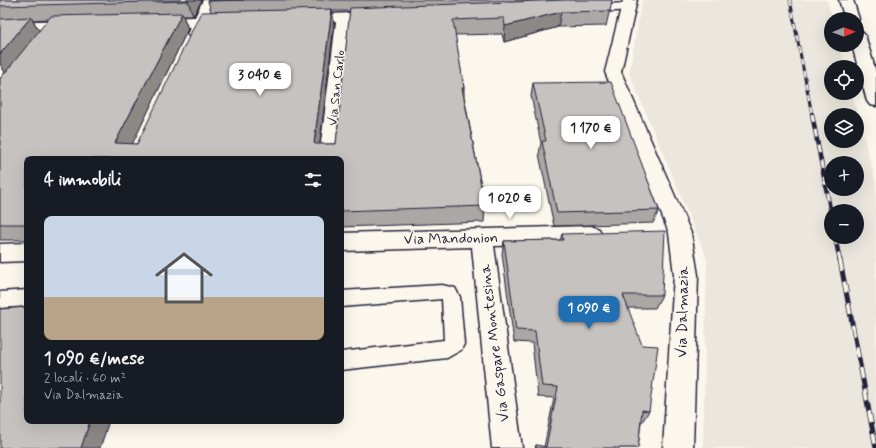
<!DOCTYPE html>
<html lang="it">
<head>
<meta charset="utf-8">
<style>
	:root { --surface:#171b24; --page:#242831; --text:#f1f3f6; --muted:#9ea1a6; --accent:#1f6fb2 }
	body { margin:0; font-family:Mynerve,sans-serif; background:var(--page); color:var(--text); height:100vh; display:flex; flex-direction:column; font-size:15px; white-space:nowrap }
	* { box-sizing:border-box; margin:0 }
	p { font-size:13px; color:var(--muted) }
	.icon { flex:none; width:22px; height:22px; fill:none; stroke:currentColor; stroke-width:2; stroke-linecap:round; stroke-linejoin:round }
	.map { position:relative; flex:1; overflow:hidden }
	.side { position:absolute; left:24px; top:156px; width:320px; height:268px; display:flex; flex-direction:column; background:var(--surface); border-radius:8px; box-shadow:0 4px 16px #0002 }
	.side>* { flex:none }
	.needle { width:26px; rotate:89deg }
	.tools { position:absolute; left:824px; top:12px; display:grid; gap:8px }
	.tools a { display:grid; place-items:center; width:40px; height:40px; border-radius:50%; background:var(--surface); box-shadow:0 4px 16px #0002; font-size:20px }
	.price { position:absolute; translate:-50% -34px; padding:0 9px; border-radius:8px; background:#fff; color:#222; font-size:13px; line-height:26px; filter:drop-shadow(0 1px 2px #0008) }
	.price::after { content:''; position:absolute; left:50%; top:24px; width:12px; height:9px; margin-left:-6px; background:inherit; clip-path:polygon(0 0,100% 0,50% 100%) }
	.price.selected { background:var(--accent); color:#fff }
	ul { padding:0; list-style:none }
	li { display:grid; align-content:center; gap:8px; height:212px; padding:0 20px }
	li span { display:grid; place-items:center; height:124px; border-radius:8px; color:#555 }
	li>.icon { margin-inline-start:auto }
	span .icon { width:72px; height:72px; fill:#fffc; stroke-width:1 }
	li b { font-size:17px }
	h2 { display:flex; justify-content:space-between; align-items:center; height:48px; padding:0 20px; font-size:17px }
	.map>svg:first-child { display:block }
	.built { fill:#ebe7df; fill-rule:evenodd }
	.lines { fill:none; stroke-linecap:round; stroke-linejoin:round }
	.service-casing { stroke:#22223b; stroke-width:3 }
	.minor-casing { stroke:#22223b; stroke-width:3 }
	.tertiary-casing { stroke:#22223b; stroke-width:3 }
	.service { fill:#fbf7ec; fill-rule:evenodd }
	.minor { fill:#fbf7ec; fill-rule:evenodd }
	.tertiary { fill:#fbf7ec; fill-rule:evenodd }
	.rail-far2-casing { stroke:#22223b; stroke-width:3 }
	.rail-far1-casing { stroke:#22223b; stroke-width:4.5 }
	.rail-casing { stroke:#22223b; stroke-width:5 }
	.rail-far2 { stroke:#fbf7ec; stroke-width:2; stroke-dasharray:6; stroke-linecap:butt }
	.rail-far1 { stroke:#fbf7ec; stroke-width:3; stroke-dasharray:8; stroke-linecap:butt }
	.rail { stroke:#fbf7ec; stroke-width:3.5; stroke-dasharray:11; stroke-linecap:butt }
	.wall { fill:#aaa7a5; stroke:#22223b; fill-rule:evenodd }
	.shaded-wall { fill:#8b8886; stroke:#22223b }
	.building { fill:#c6c2c0; stroke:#22223b }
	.labels { text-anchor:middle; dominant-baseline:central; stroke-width:3; stroke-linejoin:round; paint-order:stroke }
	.far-street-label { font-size:13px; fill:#22223b; stroke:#fbf7ec }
	.street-label { font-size:15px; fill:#22223b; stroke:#fbf7ec }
</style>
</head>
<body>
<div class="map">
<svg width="876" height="448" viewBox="0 0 876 448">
	<rect width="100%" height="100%" fill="#fbf7ec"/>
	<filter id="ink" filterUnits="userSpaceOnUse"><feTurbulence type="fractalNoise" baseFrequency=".025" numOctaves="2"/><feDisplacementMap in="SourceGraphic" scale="8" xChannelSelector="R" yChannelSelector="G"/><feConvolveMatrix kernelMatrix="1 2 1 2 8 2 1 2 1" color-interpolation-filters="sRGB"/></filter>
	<g filter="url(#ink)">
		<!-- built -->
		<path class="built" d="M642,0H827L832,19L831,45H839L845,67H831V93H852L876,183V448H703L707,259L629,73ZM831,115H857V141H831ZM831,163H857V189H831ZM831,211H857V237H831Z"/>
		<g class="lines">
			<!-- service casing -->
			<g class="service-casing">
				<g id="service">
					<path d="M442,285L455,288L460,297L464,344L461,350L447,358L341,370V352L444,340L442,299L341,307V291Z"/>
					<path d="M27,290V306L0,308V292Z"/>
				</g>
			</g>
			<!-- minor casing -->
			<g class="minor-casing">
				<g id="minor">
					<path d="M203,0H217L210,17L232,18L234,21L232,24L206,26L200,37H190L187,34L191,27L155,28L150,26L147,23L150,20L155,18L195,17Z"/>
					<path d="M839,0H853L859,19L857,22V19H845Z"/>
					<path d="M628,3L633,4L635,7L633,10L581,13L576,12L574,9L576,6L581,5Z"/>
					<path d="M379,12L384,13L386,16L384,19L351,22L339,159H319L336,22L303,23L298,22L296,19L298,16L303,15Z"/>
					<path d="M73,20L78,22L81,25L78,28L0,32V22Z"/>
					<path d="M857,30L862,32L865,35L876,72V106L870,105L867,101L852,45H857Z"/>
					<path d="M591,226L599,229L602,235L599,241L591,244L494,246L522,448H492L472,247L341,251V233Z"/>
					<path d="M27,243V261L0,262V244Z"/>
				</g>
			</g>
			<!-- tertiary casing -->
			<g class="tertiary-casing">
				<path id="tertiary" d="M623,0H637L621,72L691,233L698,275L693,448H663L674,275L669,233L605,72Z"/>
			</g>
			<!-- service -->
			<use href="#service" class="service"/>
			<!-- minor -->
			<use href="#minor" class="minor"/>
			<!-- tertiary -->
			<use href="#tertiary" class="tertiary"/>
			<!-- rail-far2 casing -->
			<g class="rail-far2-casing">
				<path id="rail-far2" d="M790,0L812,115"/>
			</g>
			<!-- rail-far1 casing -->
			<g class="rail-far1-casing">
				<g id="rail-far1">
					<path d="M812,114L831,214"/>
					<path d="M835,237L840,261"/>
				</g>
			</g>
			<!-- rail casing -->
			<g class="rail-casing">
				<path id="rail" d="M840,260L876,448"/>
			</g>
			<!-- rail-far2 -->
			<use href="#rail-far2" class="rail-far2"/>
			<!-- rail-far1 -->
			<use href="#rail-far1" class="rail-far1"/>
			<!-- rail -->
			<use href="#rail" class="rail"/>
		</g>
		<!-- wall -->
		<g class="wall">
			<path d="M0,0H202L193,16H183L188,29L132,144H137L211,12L208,1V0H612L606,26L558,27L504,42L502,34L455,35L464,88V96L485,206L484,222L341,227V159H27V240H0V79L5,72L0,64ZM332,11H350L336,144H319L334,25ZM49,19L39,31L33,20Z"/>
			<path d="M533,83L659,210L653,223L554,226L539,154L541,143L531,96Z"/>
			<path d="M562,234L662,295L655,308H628L649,411L642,422H641L638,448H535L536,445L544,447L554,398L538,397L532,343L514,342L502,254L504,241L560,240Z"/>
		</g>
		<!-- shaded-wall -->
		<g class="shaded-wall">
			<path d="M189,0H202L193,16L188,1Z"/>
			<path d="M332,9L334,25L318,159L314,143Z"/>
			<path d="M561,12L558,27L504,42L505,26Z"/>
			<path d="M182,13L188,29L125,159L115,143Z"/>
			<path d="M31,17L40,32L6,74L0,64V54Z"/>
			<path d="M90,421H109L100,448H81Z"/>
		</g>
		<!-- building -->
		<g class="building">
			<path d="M0,0H189L188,1L0,6Z"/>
			<path d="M208,0H244L208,1Z"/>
			<path d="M565,0H612L610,11L561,12L505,26L504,18L453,20L464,88H462L485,206L341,211V159H27V224H0V79L51,16L182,13L115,143L137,144L201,12L332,9L314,143L315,144H336L350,8Z"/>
			<path d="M31,17L0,54V19Z"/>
			<path d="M611,82L659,210L557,213L542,141H546L533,83Z"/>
			<path d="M665,231L662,295H623L642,345L658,346L649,411L642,410L638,448H536V445L546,447L558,387L542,386L535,331L516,330L504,241L563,240L562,234Z"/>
			<path d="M27,307V421H90L81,448H0V309Z"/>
		</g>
	</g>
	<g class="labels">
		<!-- far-street labels -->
		<g class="far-street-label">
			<text transform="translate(337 88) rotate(-84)">Via San Carlo</text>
		</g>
		<!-- street labels -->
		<g class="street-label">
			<text transform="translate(451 239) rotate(-1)">Via Mandonion</text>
			<text transform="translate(683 312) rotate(-89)">Via Dalmazia</text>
			<text transform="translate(495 343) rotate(-97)">Via Gaspare Montesina</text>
		</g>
	</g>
</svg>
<div class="tools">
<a><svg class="needle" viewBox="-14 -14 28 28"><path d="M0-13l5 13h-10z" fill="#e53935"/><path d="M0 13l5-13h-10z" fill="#9ea1a6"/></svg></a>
<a><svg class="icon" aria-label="locate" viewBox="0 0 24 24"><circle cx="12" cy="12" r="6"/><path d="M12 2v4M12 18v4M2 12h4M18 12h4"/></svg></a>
<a><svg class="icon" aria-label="layers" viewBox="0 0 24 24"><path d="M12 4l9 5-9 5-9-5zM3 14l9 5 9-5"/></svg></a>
<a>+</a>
<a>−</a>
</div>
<b class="price" style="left:260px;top:97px">3 040 €</b>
<b class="price" style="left:591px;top:150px">1 170 €</b>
<b class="price" style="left:510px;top:220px">1 020 €</b>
<b class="price selected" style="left:589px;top:330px">1 090 €</b>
<section class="side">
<h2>4 immobili<svg class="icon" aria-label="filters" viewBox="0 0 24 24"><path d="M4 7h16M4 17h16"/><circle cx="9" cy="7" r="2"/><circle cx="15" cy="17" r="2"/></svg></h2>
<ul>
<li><span style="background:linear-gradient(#c9d6e8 65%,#b9a48a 0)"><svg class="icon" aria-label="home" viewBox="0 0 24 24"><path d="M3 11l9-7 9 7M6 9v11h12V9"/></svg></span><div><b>1 090 €/mese</b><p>2 locali · 60 m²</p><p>Via Dalmazia</p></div></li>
</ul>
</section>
</div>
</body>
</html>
